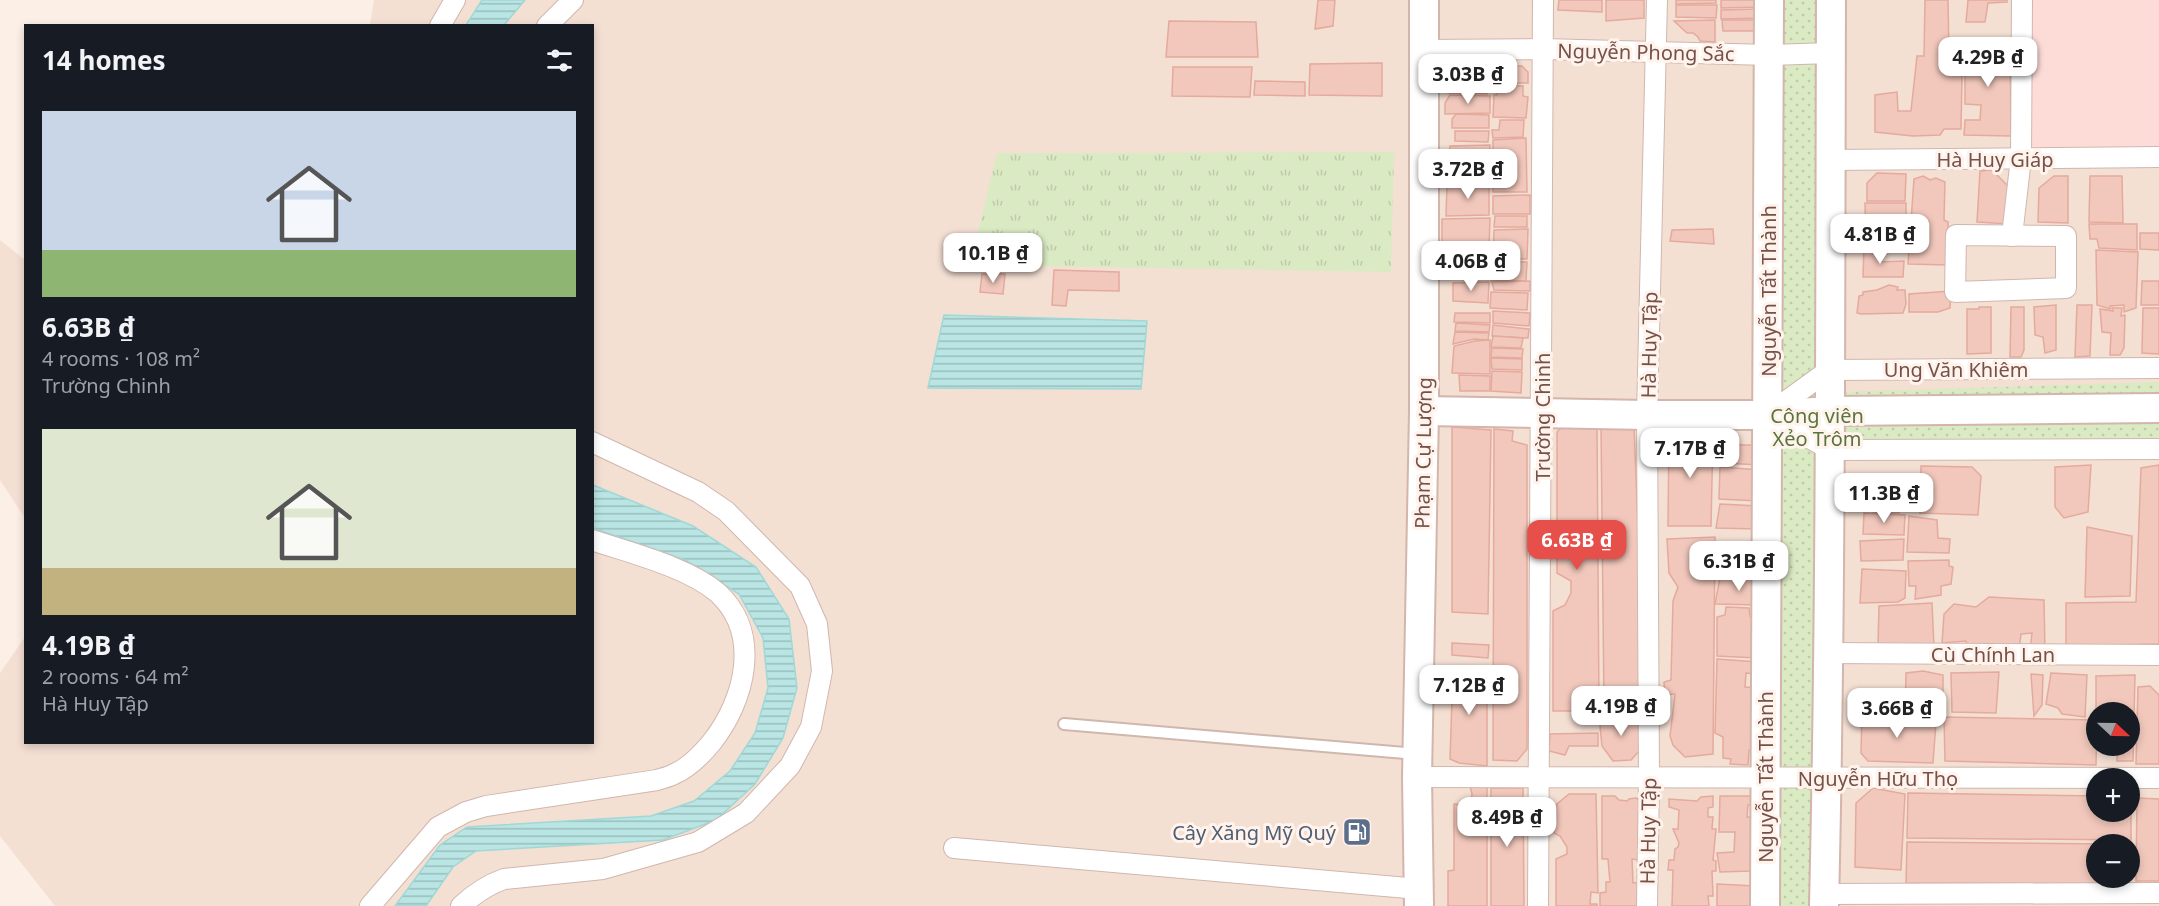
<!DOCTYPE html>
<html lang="en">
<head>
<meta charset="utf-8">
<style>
	:root { --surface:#171b24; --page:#20242c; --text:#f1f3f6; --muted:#9ea1a6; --accent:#e64f4a }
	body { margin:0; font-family:"Noto Sans",sans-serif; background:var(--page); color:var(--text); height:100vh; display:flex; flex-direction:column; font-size:22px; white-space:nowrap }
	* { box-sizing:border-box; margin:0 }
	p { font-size:20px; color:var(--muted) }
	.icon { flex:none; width:33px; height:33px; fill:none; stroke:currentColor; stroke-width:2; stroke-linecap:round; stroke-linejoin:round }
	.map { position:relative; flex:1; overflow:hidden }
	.drawer { position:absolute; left:24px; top:24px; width:570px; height:720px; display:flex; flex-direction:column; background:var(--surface); border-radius:0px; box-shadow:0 3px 9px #0003 }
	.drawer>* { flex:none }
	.needle { width:39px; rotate:112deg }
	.fabs { position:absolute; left:2086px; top:702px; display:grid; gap:12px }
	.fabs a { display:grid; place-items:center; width:54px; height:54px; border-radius:50%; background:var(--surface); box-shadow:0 3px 9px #0003; font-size:30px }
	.price { position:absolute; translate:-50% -51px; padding:0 14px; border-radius:12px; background:#fff; color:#222; font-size:20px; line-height:39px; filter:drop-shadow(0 2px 3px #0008) }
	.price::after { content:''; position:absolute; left:50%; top:36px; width:18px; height:14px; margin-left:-9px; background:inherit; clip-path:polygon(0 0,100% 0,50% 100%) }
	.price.active { background:var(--accent); color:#fff }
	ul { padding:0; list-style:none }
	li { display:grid; align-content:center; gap:12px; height:318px; padding:0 18px }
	li span { display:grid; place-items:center; height:186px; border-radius:0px; color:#555 }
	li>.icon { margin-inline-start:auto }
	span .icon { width:108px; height:108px; fill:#fffc; stroke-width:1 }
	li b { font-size:26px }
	h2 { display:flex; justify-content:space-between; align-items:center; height:72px; padding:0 18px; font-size:26px }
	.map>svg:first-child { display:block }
	.residential { fill:#f4dfd3; fill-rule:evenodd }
	.commercial { fill:#fddcd8 }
	.grass { fill:url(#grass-tufts) }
	.park { fill:url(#park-dots) }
	.water { fill:url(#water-rules); stroke:#9fd8d6; stroke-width:1.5 }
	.building { fill:#f2c8bc; stroke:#e4aa9d; stroke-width:1.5 }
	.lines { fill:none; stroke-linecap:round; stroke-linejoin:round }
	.lane-casing { stroke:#d0b7ae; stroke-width:14 }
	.street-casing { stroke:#d0b7ae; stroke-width:22 }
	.secondary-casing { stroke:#d3b5ab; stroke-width:32 }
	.lane { stroke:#fff; stroke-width:10 }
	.street { stroke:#fff; stroke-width:20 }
	.secondary { stroke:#fff; stroke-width:28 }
	.labels { text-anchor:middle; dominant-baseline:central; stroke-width:6; stroke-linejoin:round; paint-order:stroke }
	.street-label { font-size:20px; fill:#75514a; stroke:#fff3eb }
	.park-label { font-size:20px; fill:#59753f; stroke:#fff3eb }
	.service-label { font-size:20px; fill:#4e5e75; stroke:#fff3eb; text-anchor:end }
</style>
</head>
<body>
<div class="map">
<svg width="2159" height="906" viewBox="0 0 2159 906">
	<defs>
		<pattern id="grass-tufts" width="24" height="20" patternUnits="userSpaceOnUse" patternTransform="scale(1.5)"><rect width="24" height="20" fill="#daeac3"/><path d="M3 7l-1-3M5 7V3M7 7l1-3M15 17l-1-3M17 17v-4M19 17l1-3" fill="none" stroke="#bfcaa9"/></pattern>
		<pattern id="park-dots" width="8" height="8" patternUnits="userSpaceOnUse" patternTransform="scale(1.5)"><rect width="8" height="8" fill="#daeac3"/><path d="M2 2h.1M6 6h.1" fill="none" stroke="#bfcaa9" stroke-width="1.8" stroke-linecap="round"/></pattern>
		<pattern id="water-rules" width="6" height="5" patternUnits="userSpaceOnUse" patternTransform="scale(1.5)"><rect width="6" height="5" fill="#b9e6e4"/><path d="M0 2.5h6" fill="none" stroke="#9bbdbb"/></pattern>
	</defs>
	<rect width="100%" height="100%" fill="#fcefe5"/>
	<!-- residential -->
	<g class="residential">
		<path d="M374,0H2159V906H55L0,836V673L25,637L26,742H592V26L370,25ZM2097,712H2130V746H2097ZM2097,778H2130V812H2097ZM2097,844H2130V878H2097Z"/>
		<path d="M0,240L25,260V518L0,480Z"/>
	</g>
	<!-- commercial -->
	<path class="commercial" d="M2030,0H2159V151H2029Z"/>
	<!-- grass -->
	<path class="grass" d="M1394,152L1391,272L970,265L997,153Z"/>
	<!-- park -->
	<path class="park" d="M1780,0H1839L1837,392L2159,382V444L1836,460L1834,906H1776Z"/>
	<!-- water -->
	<g class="water">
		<path d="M482,0H525L504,25H466Z"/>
		<path d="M944,315L1147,321L1141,389L928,388Z"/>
		<path d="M593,485L693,526L756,567L789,619L797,688L783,738L755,784L716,820L663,840L476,851L453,867L426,906H395L440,845L467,827L651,816L694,801L730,771L755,733L768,688L763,638L739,594L685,560L593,528Z"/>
	</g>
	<!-- building -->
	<g class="building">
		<path d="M1318,0H1335L1333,26L1315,29Z"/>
		<path d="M1559,0H1602V12L1558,10Z"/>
		<path d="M1606,0H1644V18L1606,21Z"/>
		<path d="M1676,0H1716V3L1676,4Z"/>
		<path d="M1721,0H1759L1760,7L1721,8Z"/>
		<path d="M1925,0H1948L1949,57L1956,58V75H1962L1961,129H1944L1940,135L1913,136L1875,132V95L1897,92L1898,111H1911L1917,56H1924Z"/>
		<path d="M1968,0H2007V2L1988,3L1985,22H1966Z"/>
		<path d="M1676,5H1717L1716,18L1676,17Z"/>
		<path d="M1760,9V18L1721,19V10Z"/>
		<path d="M1715,20V42L1700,41L1698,37L1693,33H1687L1674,21Z"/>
		<path d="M1722,20H1755V31H1723Z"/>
		<path d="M1169,21L1256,22L1258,57H1166Z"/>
		<path d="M2010,44L2011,136L1964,135L1965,120H1980L1981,105L1965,104V71H1959L1960,46Z"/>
		<path d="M1382,63V96L1309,95L1310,64Z"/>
		<path d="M1522,66L1528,72V83H1501L1493,80V67Z"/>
		<path d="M1173,67H1252L1250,97L1172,96Z"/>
		<path d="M1448,67H1489L1487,94L1448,93Z"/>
		<path d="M1255,81L1305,82V96L1254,95Z"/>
		<path d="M1497,85L1523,86V96L1528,97L1526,118L1493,117L1494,95H1497Z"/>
		<path d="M1450,95L1490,96V113L1445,114V103Z"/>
		<path d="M1456,114L1489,115V128H1452V119Z"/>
		<path d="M1500,120H1524L1523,137L1493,138L1492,130H1499Z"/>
		<path d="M1455,131H1489L1488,142L1455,141Z"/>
		<path d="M1526,138L1527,192H1493V140Z"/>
		<path d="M1490,145L1489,163H1449L1450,146Z"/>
		<path d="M1449,165H1489V182L1448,183Z"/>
		<path d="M1992,170L2010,188L2009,224L1977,222L1980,171Z"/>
		<path d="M1877,173L1906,174L1905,201H1867V183Z"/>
		<path d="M1923,176L1930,180L1936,178L1945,182L1944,220L1948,222L1949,265L1908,264L1914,179Z"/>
		<path d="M2054,176H2068V223L2038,222L2039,188Z"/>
		<path d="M2090,176H2122L2123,223L2089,222Z"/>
		<path d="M1489,184V215L1446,216L1447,185Z"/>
		<path d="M1530,195V214H1493V196Z"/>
		<path d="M1865,203H1906V238L1904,244L1866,243Z"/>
		<path d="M1495,216H1527V227H1494Z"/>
		<path d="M1490,218L1489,247L1442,248V219Z"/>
		<path d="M2089,224H2137V250L2099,248L2097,239H2090Z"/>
		<path d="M1528,229L1527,259L1493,258L1494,230Z"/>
		<path d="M1713,229L1714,244L1670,241L1672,230Z"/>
		<path d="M2140,233H2159V250L2140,249Z"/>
		<path d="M1864,246L1880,247L1879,262L1904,261L1903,277H1863Z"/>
		<path d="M1454,249H1490L1489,259L1484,266H1461L1454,257Z"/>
		<path d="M2096,250L2138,252L2136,308L2124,312V305L2110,306V309L2097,305Z"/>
		<path d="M1491,262H1527L1526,281L1491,280Z"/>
		<path d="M1054,270L1119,272V291L1068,290L1066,306L1052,305Z"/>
		<path d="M982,274H1005L1003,294L980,292Z"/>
		<path d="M1530,281V291L1494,290L1492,282Z"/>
		<path d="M2142,281H2159V305H2141Z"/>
		<path d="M1489,282L1488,303L1453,301V283Z"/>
		<path d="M1889,285L1898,287L1897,290H1905L1906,304L1903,313L1861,314L1857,313L1859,296L1863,295V292L1877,290Z"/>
		<path d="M1951,291L1950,308L1938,312H1909V294Z"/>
		<path d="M1491,292L1528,293L1527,310L1490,308Z"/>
		<path d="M2056,305V350L2045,353L2043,337L2035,335L2034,307Z"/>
		<path d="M2077,305H2092L2090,356L2075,357Z"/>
		<path d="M1979,307H1991V353L1967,354V309H1979Z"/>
		<path d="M2011,307H2024V350L2021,357H2010Z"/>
		<path d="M2112,308H2122L2121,316L2125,315L2124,348L2120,355H2110L2111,333L2102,332L2100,309L2113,311Z"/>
		<path d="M2143,308H2159V354L2142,353Z"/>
		<path d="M1493,311L1530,313L1529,326L1493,323Z"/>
		<path d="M1455,313H1490V323L1454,322Z"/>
		<path d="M1456,323L1490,325L1489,332L1455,331Z"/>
		<path d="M1493,325L1529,329L1528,338L1492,336Z"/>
		<path d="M1455,332L1489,333L1488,340L1474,339L1453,344Z"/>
		<path d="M1493,336L1523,338L1521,348L1491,347Z"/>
		<path d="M1490,340V374L1452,373L1454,346L1475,341Z"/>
		<path d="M1492,348L1523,349L1522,358L1491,357Z"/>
		<path d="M1491,358L1522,359V370L1492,369Z"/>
		<path d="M1492,371L1522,372L1521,393L1491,391Z"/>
		<path d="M1459,375L1490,376V391H1460Z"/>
		<path d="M1567,421L1597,424L1599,711H1553V611L1565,605L1571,593V581L1557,573V432Z"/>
		<path d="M1601,424L1634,426L1645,706L1604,704Z"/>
		<path d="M1452,427L1491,430L1488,614L1452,612Z"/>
		<path d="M1494,429L1513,431L1512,441L1527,445V749L1517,761L1493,760Z"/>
		<path d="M1669,431L1713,434L1711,526H1668Z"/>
		<path d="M1721,445H1762V465L1720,463Z"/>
		<path d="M2091,465L2088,512L2064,518L2055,507V467Z"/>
		<path d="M2159,465V644L2066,646V603L2136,602L2141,468Z"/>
		<path d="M1921,466L1972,467L1981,476L1978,515L1920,513Z"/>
		<path d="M1720,467L1761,470L1759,501L1719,499Z"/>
		<path d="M1874,480H1900L1899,513H1873Z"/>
		<path d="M1720,504L1758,506L1759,529L1716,528Z"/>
		<path d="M1864,513L1905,515L1904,535L1863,534Z"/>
		<path d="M1909,516L1937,520L1938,538L1950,539L1949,553L1907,552Z"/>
		<path d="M2087,527L2132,536L2130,596L2085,597Z"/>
		<path d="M1715,537L1713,754L1685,757L1673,745L1670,736L1675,694L1665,695L1664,682L1671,680L1673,601L1678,587L1669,573L1667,539Z"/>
		<path d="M1904,539L1903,560L1861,561L1860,541Z"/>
		<path d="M1716,544H1761L1756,575L1717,573Z"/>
		<path d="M1949,560V566L1953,567L1951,584L1941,586V595L1915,599L1916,586H1909L1908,561Z"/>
		<path d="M1862,569L1906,571L1905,598L1898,602L1860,603Z"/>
		<path d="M1720,578L1761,580L1759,605L1715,604Z"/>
		<path d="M1989,597L2044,600L2045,650H2030L2032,633L2021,634L2019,651H1969L1966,641L1942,643L1944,614L1954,604L1976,607Z"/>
		<path d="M1932,603L1934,648L1878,646L1879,606Z"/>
		<path d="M1726,607L1749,608L1750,616L1757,617L1758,658L1717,656V617L1725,615Z"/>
		<path d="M1452,643L1489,645L1488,658L1452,655Z"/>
		<path d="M1717,659L1758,662L1757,674L1746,673L1745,687L1760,688L1752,713L1751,736L1761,738L1759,750H1749L1748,765L1730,764L1731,759L1723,758V737L1715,733Z"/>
		<path d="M1487,667V766L1459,763L1450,759L1453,668Z"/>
		<path d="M1923,671L1943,675V713L1935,719L1905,715L1906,673Z"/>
		<path d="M1999,672L1996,713L1952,712L1951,673Z"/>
		<path d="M2051,673L2087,675L2085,717L2062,714L2058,708L2046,704Z"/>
		<path d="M2031,674L2043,675L2042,705L2034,716Z"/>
		<path d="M2135,675L2134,717H2130V712H2097L2096,716V676Z"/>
		<path d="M2150,686L2159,695V764H2136L2138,687Z"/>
		<path d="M1862,711L1936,723L1933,763L1868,761L1861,753Z"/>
		<path d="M1599,716L1642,717L1641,749L1631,760L1613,761L1602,746Z"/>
		<path d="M1944,717L2097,720L2096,765L1945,761Z"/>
		<path d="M2130,721H2134L2133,761H2117V746H2130Z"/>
		<path d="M1598,733V746H1569L1565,755L1549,751L1550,734Z"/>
		<path d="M1470,786L1487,787V906H1448V871L1454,870V804L1467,805L1471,801L1472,794Z"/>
		<path d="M1491,788H1523L1524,906H1491V827H1496V815L1491,816Z"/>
		<path d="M1873,788L1905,794L1901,870L1855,867L1856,803Z"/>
		<path d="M1908,793L2097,796V812H2130L2131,797V840L1907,838Z"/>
		<path d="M1569,794H1596L1598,893L1591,892L1590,904H1597V906H1556V859L1567,854V847L1560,836L1554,833L1557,804Z"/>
		<path d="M1602,796H1615L1619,800L1627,801L1629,799L1636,798L1641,801L1642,840L1638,841L1639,860L1632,859L1633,883L1642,882V906H1600V893L1606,892V882H1610L1608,859H1602Z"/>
		<path d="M1713,796V807L1708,808V817H1713L1712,829H1716L1713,860L1716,861V871H1712L1713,896H1708L1709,906H1672L1673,870H1668L1669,860H1674L1675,849L1678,847L1679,843L1673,829H1678L1679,810L1669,807V799L1697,801L1701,797Z"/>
		<path d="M1720,796H1755V805H1748L1747,817H1756L1761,851H1750L1751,871L1720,872L1717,853L1734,852L1735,832H1719Z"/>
		<path d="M2137,798L2159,799V881H2136Z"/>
		<path d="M1907,842L2110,844H2097V878H2109V884L1906,883Z"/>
		<path d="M1717,884L1755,886V906H1717Z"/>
	</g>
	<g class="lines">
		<!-- lane casing -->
		<g class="lane-casing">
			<path id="lane" d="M1064,724L1417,754"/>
		</g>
		<!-- street casing -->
		<g class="street-casing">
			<g id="street">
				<path d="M440,26L455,0"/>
				<path d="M547,26L573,0"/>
				<path d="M1424,50L1543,49L1769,55L1831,53"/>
				<path d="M1831,160L2159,157"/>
				<path d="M1956,235L2066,236V288L1955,292Z"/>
				<path d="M2012,236L2021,158L2022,0"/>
				<path d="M2159,368L1829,370L1767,415L1831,450L2159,449"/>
				<path d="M1828,653L2159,655"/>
				<path d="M1417,777L2159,778"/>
				<path d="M954,848L1419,889"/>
				<path d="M1824,894L2159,893"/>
				<path d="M370,906L438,827L466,812L486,806L657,780C663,778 669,777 674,774C689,768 702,754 712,742C745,700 762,634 718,593C688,567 630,553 592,540"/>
				<path d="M461,906C474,894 487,885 504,879L603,869L698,842L746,813L790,766L811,727L822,671L817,624L800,586L726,511L698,492L592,442"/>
				<path d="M1538,906L1543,0"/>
				<path d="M1647,906L1649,778L1647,415L1657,0"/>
			</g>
		</g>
		<!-- secondary casing -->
		<g class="secondary-casing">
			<g id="secondary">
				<path d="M1424,411L1647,415H1767L1830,411L2159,408"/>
				<path d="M1419,906L1417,777L1424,411V0"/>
				<path d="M1765,906L1769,0"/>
				<path d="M1824,906C1831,604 1830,302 1831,0"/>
			</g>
		</g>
		<!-- lane -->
		<use href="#lane" class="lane"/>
		<!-- street -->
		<use href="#street" class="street"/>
		<!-- secondary -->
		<use href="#secondary" class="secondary"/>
	</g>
	<!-- icons -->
	<defs>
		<g id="fuel-square" transform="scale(1.5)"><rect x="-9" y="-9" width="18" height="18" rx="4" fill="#5c6f8a" stroke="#fff3eb"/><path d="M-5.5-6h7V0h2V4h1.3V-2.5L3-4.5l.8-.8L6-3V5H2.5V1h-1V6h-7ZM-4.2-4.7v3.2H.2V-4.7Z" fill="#fff"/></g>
	</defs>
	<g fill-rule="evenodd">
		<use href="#fuel-square" x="1357" y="832"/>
	</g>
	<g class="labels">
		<!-- street labels -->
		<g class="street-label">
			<text transform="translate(1646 52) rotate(1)">Nguyễn Phong Sắc</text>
			<text x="1995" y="159">Hà Huy Giáp</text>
			<text transform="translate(1768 291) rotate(-90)">Nguyễn Tất Thành</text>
			<text transform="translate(1649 345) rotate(-89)">Hà Huy Tập</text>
			<text x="1956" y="369">Ung Văn Khiêm</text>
			<text transform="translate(1542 417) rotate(-90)">Trường Chinh</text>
			<text transform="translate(1423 453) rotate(-89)">Phạm Cự Lượng</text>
			<text x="1993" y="654">Cù Chính Lan</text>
			<text transform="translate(1765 777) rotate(-90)">Nguyễn Tất Thành</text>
			<text x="1878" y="778">Nguyễn Hữu Thọ</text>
			<text transform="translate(1648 831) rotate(-89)">Hà Huy Tập</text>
		</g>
		<!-- park labels -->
		<g class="park-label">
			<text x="1817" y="415">Công viên<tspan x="1817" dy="23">Xẻo Trôm</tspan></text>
		</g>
		<!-- service labels -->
		<g class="service-label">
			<text x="1336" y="832">Cây Xăng Mỹ Quý</text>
		</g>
	</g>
</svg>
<div class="fabs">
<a><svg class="needle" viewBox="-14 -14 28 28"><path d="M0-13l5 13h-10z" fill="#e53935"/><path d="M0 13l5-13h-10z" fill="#9ea1a6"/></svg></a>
<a>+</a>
<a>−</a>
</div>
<b class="price" style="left:1988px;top:88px">4.29B ₫</b>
<b class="price" style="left:1468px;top:105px">3.03B ₫</b>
<b class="price" style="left:1468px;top:200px">3.72B ₫</b>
<b class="price" style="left:1880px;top:265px">4.81B ₫</b>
<b class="price" style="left:993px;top:284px">10.1B ₫</b>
<b class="price" style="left:1471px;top:292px">4.06B ₫</b>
<b class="price" style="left:1690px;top:479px">7.17B ₫</b>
<b class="price" style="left:1884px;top:524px">11.3B ₫</b>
<b class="price active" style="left:1577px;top:571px">6.63B ₫</b>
<b class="price" style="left:1739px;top:592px">6.31B ₫</b>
<b class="price" style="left:1469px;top:716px">7.12B ₫</b>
<b class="price" style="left:1621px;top:737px">4.19B ₫</b>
<b class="price" style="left:1897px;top:739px">3.66B ₫</b>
<b class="price" style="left:1507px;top:848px">8.49B ₫</b>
<section class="drawer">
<h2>14 homes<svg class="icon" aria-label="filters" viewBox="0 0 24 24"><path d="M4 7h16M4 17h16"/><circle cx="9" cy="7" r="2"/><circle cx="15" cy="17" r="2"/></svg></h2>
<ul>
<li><span style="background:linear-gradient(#c9d6e8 75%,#8fb573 0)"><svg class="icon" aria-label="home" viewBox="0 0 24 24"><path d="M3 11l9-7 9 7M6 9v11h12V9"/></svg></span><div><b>6.63B ₫</b><p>4 rooms · 108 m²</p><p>Trường Chinh</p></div></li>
<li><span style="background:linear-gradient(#dfe7d0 75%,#c2b280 0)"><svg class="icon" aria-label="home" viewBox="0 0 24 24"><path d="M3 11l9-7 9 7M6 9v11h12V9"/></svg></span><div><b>4.19B ₫</b><p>2 rooms · 64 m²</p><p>Hà Huy Tập</p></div></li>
</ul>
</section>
</div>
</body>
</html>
